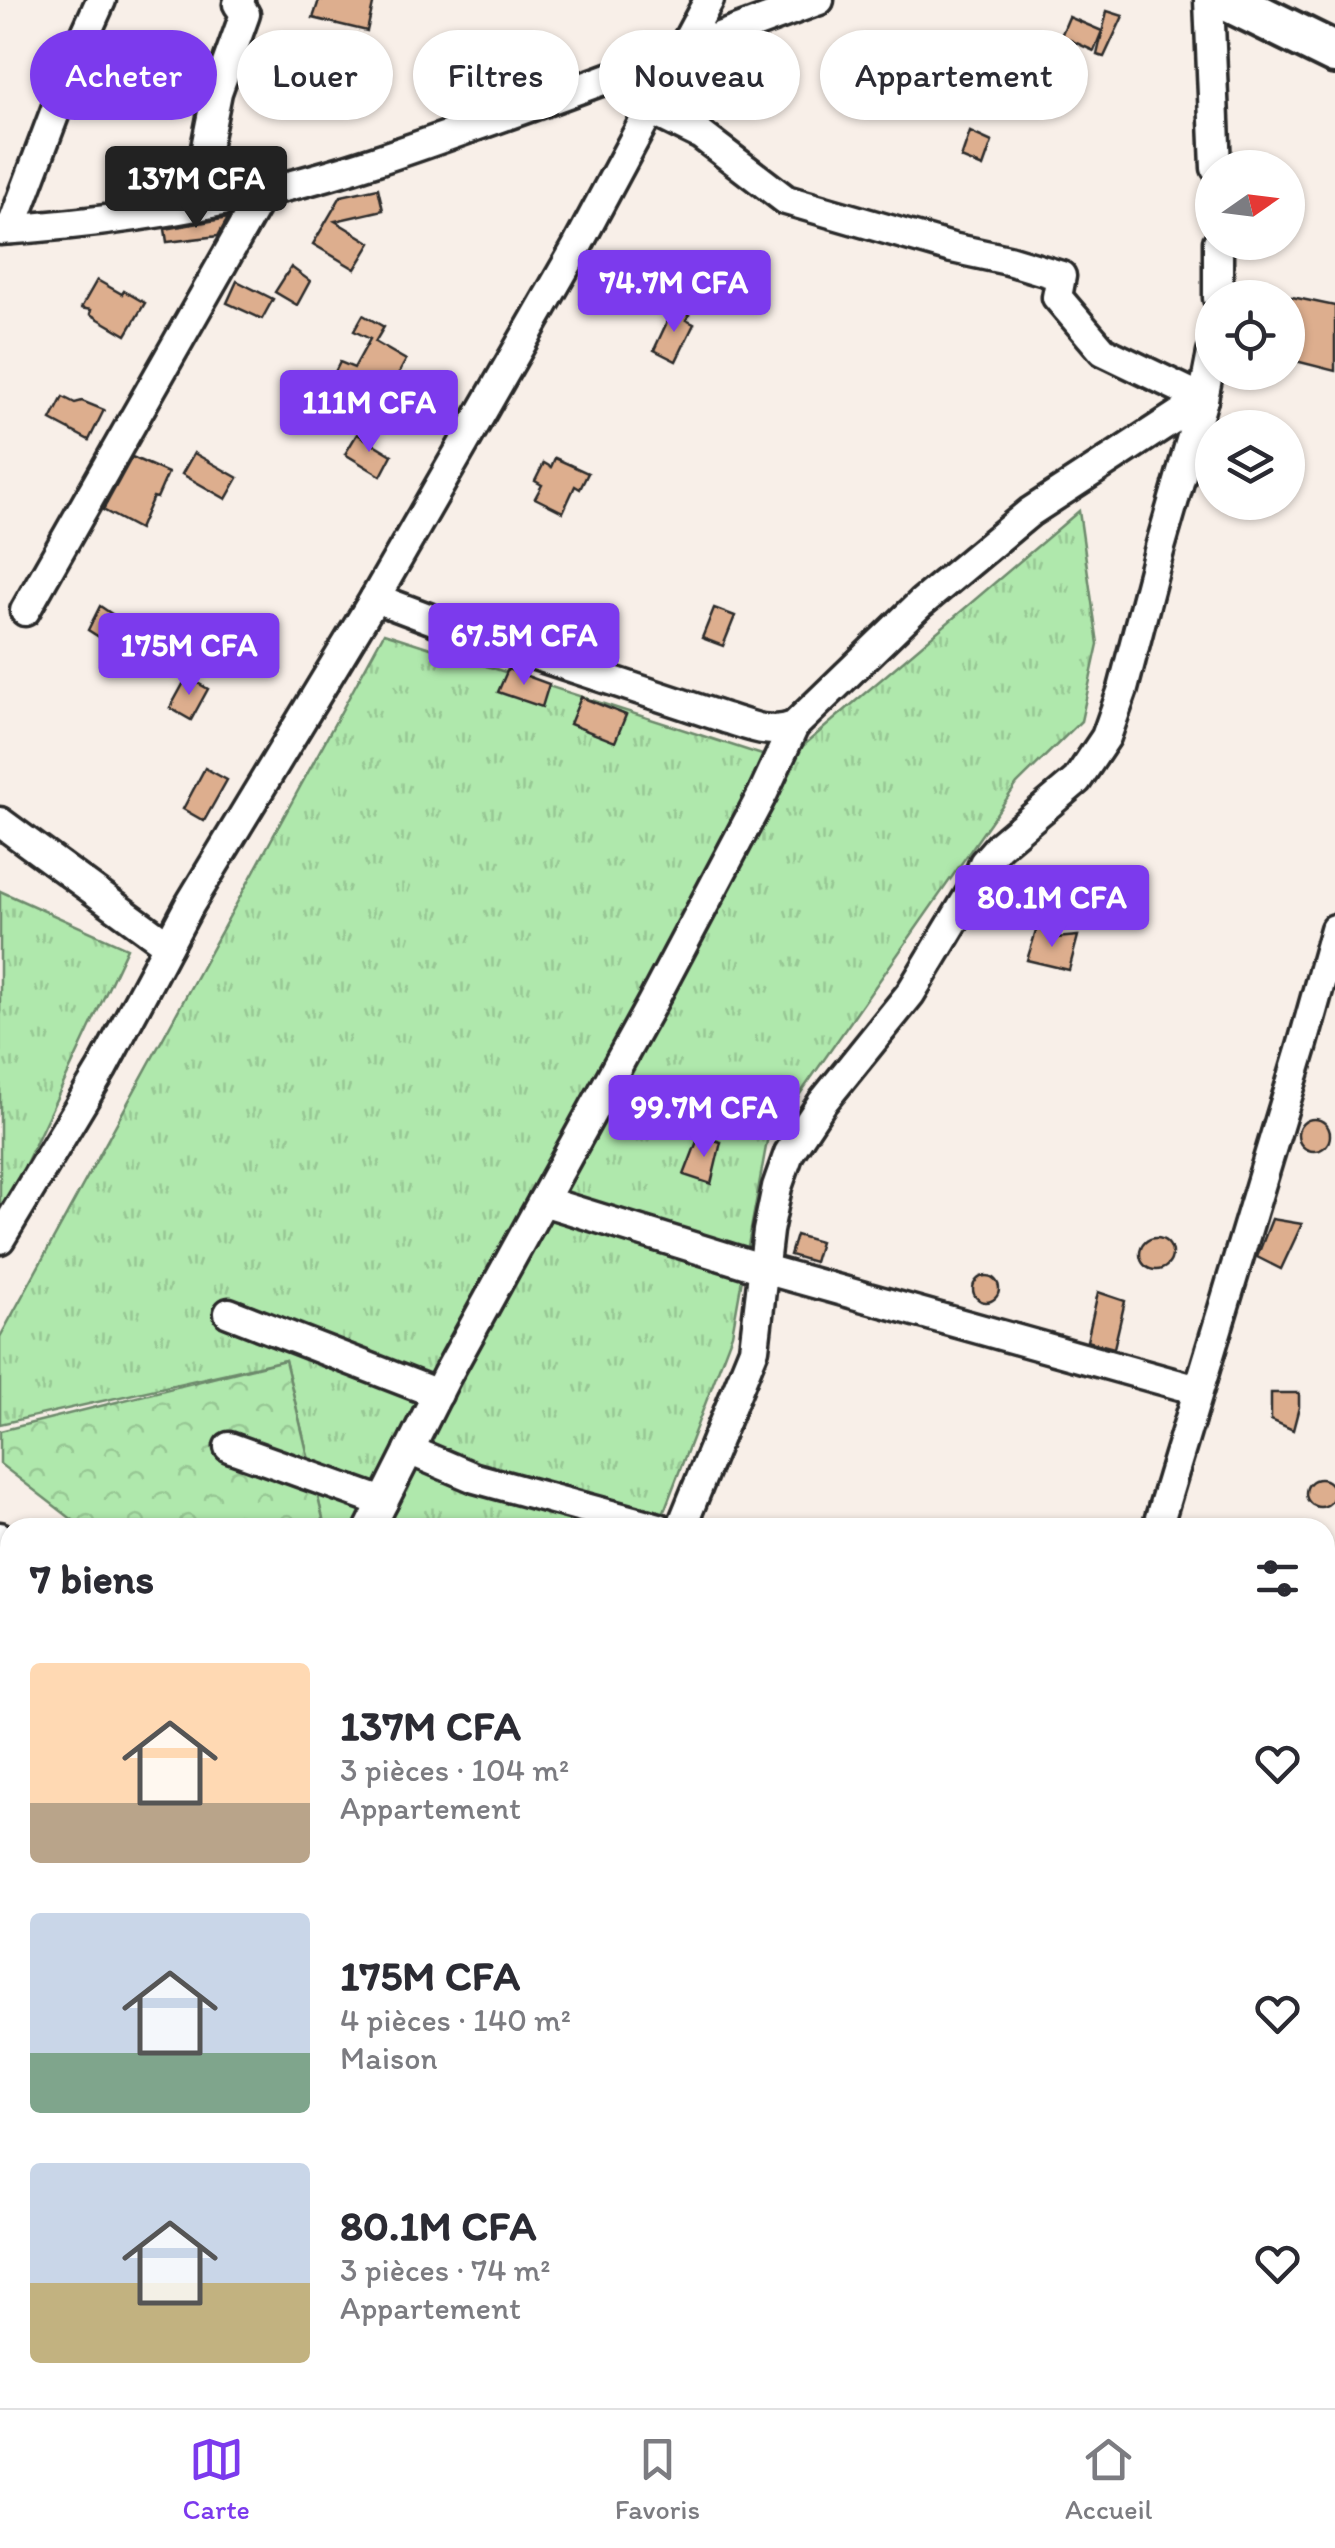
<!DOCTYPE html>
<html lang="fr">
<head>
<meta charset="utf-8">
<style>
	:root { --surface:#fff; --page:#f2f2f3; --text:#2b2b33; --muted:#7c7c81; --line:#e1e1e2; --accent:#7c3aed }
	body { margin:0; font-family:Itim,sans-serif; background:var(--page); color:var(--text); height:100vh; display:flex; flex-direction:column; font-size:38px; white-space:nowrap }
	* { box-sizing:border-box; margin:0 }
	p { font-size:32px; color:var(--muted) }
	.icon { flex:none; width:55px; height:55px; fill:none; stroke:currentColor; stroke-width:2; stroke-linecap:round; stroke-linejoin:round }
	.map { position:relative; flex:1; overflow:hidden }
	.side { position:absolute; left:0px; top:1518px; width:1335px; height:892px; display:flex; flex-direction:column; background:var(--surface); border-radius:30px 30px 0 0; box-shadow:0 2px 8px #0004 }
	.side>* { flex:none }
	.top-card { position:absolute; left:30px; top:30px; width:1275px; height:90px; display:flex; gap:20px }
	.needle { width:65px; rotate:76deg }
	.tools { position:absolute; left:1195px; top:150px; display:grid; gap:20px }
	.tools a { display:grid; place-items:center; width:110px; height:110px; border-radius:50%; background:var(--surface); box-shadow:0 2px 8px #0004; font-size:50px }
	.price { position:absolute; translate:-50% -85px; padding:0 22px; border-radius:10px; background:var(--accent); color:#fff; font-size:32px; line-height:65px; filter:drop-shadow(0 2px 5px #0008) }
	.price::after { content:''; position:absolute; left:50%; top:60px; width:30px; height:22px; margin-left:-15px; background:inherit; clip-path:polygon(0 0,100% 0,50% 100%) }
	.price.selected { background:#222; color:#fff }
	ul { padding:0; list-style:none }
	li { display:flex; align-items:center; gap:30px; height:250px; padding:0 30px }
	li span { display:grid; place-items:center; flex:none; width:280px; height:200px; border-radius:10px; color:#555 }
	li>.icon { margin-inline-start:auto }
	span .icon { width:120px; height:120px; fill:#fffc; stroke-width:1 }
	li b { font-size:42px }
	h2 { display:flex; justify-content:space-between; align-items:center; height:120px; padding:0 30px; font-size:42px }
	.pill { padding:0 35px; border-radius:45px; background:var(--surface); box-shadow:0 2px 8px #0004; font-size:35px; line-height:90px }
	.pill.selected { background:var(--accent); color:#fff }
	.dock { display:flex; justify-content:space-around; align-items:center; height:140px; border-top:2px solid var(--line); background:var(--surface); font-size:28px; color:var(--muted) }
	.dock a { display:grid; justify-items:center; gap:5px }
	.dock .selected { color:var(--accent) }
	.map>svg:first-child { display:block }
	.grass { fill:url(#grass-tufts); stroke:#6d8a6c; stroke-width:2.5 }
	.forest { fill:url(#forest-crowns); stroke:#6d8a6c; stroke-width:2.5 }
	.building { fill:#ddae8e; stroke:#2b2b2b; stroke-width:2.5 }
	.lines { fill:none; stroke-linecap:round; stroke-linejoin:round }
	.minor-casing { stroke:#2b2b2b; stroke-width:35 }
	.highway-casing { stroke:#2b2b2b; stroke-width:48 }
	.minor { stroke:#fff; stroke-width:28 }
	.highway { stroke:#fff; stroke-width:40 }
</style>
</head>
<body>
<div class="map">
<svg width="1335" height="2408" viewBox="0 0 1335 2408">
	<defs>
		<pattern id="grass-tufts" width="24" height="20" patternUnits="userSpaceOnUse" patternTransform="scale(2.5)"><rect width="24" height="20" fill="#afe8ac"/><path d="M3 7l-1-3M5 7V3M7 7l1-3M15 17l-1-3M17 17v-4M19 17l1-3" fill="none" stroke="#97c794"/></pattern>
		<pattern id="forest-crowns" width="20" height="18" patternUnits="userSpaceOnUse" patternTransform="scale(2.5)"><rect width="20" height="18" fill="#afe8ac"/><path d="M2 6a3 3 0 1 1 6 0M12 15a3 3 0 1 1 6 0" fill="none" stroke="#97c794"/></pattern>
	</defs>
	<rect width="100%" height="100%" fill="#f8efe8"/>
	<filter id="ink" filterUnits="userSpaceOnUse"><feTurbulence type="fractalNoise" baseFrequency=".01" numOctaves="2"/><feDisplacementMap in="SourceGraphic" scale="20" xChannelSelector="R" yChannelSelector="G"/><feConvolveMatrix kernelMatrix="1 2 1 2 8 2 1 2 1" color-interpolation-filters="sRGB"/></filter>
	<g filter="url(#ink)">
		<!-- grass -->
		<g class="grass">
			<path d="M1079,511L1098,644L1081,721L1017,784L767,1141L732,1334L658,1527H325L285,1360L0,1424V1337L384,633L784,762Z"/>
			<path d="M0,891L127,948L0,1219Z"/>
			<path d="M0,1543L10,1551V2400H337V2408H0Z"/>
			<path d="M378,2400H552L554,2408H378Z"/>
		</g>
		<!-- forest -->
		<path class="forest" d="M285,1360L325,1527H82L0,1464V1431Z"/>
		<!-- building -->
		<g class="building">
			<path d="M319,0H374L367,31L313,18Z"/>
			<path d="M1107,11L1123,16L1104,57L1097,55Z"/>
			<path d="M1069,17L1102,31L1094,51L1061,36Z"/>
			<path d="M461,30L491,39L477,87L447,79Z"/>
			<path d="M289,56L340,66L336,82L368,95L365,103L282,87Z"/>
			<path d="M970,132L992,142L983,167L961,158Z"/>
			<path d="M378,188L383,210L335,221L371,243L355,269L313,244L341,196Z"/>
			<path d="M228,218L218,236L167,242L165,229Z"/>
			<path d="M291,267L310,281L297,305L275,292Z"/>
			<path d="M97,280L122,294L124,291L145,303L126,335L90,314L91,310L81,308Z"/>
			<path d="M237,281L273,299L262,319L227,303Z"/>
			<path d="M1292,297L1335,306V371L1288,359V311Z"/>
			<path d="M674,307L689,315L686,320L694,324L676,361L654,350Z"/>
			<path d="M363,315L384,327L375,342L406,360L394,382L388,380L374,405L329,384L340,362L354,368L370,339L354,331Z"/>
			<path d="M63,397L75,403L82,401L104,410L89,440L51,420Z"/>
			<path d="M357,434L392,455L381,476L345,454Z"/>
			<path d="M194,453L238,478L226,499L182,474Z"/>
			<path d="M132,457L168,473L157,498L153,497L139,529L103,510Z"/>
			<path d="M555,458L588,473L580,489L575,486L563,512L535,498L542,485L535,481L544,463L551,467Z"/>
			<path d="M100,606L122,621L110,644L88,630Z"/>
			<path d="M714,608L735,616L723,646L702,638Z"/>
			<path d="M508,669L549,684L542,707L498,692Z"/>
			<path d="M187,677L208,689L191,720L170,708Z"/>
			<path d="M581,697L626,715L615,742L570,724Z"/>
			<path d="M205,768L227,780L204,821L183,809Z"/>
			<path d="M1037,928L1056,934L1055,938L1078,936L1069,970L1027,960Z"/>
			<circle cx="1314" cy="1135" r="16"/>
			<path d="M699,1136L721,1142L711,1184L684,1175Z"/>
			<path d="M1272,1219L1302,1224L1281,1269L1257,1257Z"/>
			<path d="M796,1235L820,1242L814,1262L790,1255Z"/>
			<circle cx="1156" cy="1254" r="16"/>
			<circle cx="986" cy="1289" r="13"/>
			<path d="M1098,1292L1125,1301L1114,1348L1087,1341Z"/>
			<path d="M1271,1393H1299V1407L1293,1430L1271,1420Z"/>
			<circle cx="1320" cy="1493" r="14"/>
		</g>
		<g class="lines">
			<!-- minor casing -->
			<g class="minor-casing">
				<g id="minor">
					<path d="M1209,0L1216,168"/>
					<path d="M650,110L701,135L786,200L952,248L1008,260L1061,276L1057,297L1103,351L1203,399"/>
					<path d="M205,204L203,163L217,92L245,14L238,4L240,0"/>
					<path d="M11,229L78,51L101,0"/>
					<path d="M0,230C96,224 191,210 284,187C345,172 405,151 464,130C583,89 701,43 819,0"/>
					<path d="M1218,298V242"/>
					<path d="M375,598L468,633L725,718C749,725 770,736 794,726L921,603L1030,512L1203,399"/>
					<path d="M25,611L263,192"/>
					<path d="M0,822L168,945"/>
					<path d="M543,1201L764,1269L1198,1390"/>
					<path d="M0,1239L102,1069L190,904L375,598L575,250L709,0"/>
					<path d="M229,1313L438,1394"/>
					<path d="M229,1447L383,1502"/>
					<path d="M409,1450L475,1478L659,1528"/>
					<path d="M370,1528L447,1375L652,1003L763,793L794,726"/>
					<path d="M681,1528L754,1349L768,1231L777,1187L789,1153L822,1103L910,994L975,886L984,863L999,846L1077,780L1106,737L1123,689L1159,551L1203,399L1212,353"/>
					<path d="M1157,1528L1302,1047L1335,929"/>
					<path d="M0,1537L10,1545"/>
					<path d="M1325,2078L1335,2081"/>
					<path d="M791,2400L794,2408"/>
					<path d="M812,2400L814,2408"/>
					<path d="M1152,2400L1161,2408"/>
					<path d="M363,2408V2400"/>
				</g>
			</g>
			<!-- highway casing -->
			<g class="highway-casing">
				<path id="highway" d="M1227,0L1335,53"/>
			</g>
			<!-- minor -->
			<use href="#minor" class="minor"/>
			<!-- highway -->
			<use href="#highway" class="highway"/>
		</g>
	</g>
</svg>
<div class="tools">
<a><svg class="needle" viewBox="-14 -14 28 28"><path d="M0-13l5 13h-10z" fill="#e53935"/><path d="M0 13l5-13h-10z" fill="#7c7c81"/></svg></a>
<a><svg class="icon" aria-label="locate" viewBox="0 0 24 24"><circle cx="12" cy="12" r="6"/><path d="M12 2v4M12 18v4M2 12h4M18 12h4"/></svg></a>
<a><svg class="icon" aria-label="layers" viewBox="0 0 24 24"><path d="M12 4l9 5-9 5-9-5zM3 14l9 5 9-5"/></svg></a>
</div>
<b class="price selected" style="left:196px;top:231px">137M CFA</b>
<b class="price" style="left:674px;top:335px">74.7M CFA</b>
<b class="price" style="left:369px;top:455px">111M CFA</b>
<b class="price" style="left:524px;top:688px">67.5M CFA</b>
<b class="price" style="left:189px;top:698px">175M CFA</b>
<b class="price" style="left:1052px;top:950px">80.1M CFA</b>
<b class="price" style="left:704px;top:1160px">99.7M CFA</b>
<div class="top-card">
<a class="pill selected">Acheter</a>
<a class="pill">Louer</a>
<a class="pill">Filtres</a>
<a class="pill">Nouveau</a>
<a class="pill">Appartement</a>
</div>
<section class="side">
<h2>7 biens<svg class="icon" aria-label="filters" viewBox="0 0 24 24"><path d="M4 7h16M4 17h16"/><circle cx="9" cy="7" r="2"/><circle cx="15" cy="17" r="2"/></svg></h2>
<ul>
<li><span style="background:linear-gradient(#ffd9b3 70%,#b9a48a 0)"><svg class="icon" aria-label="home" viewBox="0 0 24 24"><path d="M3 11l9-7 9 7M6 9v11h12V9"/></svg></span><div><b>137M CFA</b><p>3 pièces · 104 m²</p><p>Appartement</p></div><svg class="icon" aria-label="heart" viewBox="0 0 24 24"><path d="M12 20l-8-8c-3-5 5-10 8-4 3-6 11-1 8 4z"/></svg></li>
<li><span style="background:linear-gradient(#c9d6e8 70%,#7fa58c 0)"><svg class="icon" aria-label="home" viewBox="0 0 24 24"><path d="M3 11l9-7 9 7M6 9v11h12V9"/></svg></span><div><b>175M CFA</b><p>4 pièces · 140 m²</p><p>Maison</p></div><svg class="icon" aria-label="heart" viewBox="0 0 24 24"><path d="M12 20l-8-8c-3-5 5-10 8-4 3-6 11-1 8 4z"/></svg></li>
<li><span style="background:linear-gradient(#c9d6e8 60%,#c2b280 0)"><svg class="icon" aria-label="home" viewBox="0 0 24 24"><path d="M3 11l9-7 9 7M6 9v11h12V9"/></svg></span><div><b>80.1M CFA</b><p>3 pièces · 74 m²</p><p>Appartement</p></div><svg class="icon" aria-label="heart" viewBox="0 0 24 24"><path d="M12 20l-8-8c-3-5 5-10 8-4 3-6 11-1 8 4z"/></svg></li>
</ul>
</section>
</div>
<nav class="dock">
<a class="selected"><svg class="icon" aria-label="map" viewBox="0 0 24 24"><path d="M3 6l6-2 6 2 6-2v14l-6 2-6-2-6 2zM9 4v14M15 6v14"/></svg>Carte</a>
<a><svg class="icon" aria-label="saved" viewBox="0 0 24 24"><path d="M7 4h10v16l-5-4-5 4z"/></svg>Favoris</a>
<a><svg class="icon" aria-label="home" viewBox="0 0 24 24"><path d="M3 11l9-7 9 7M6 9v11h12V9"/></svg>Accueil</a>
</nav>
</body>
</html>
